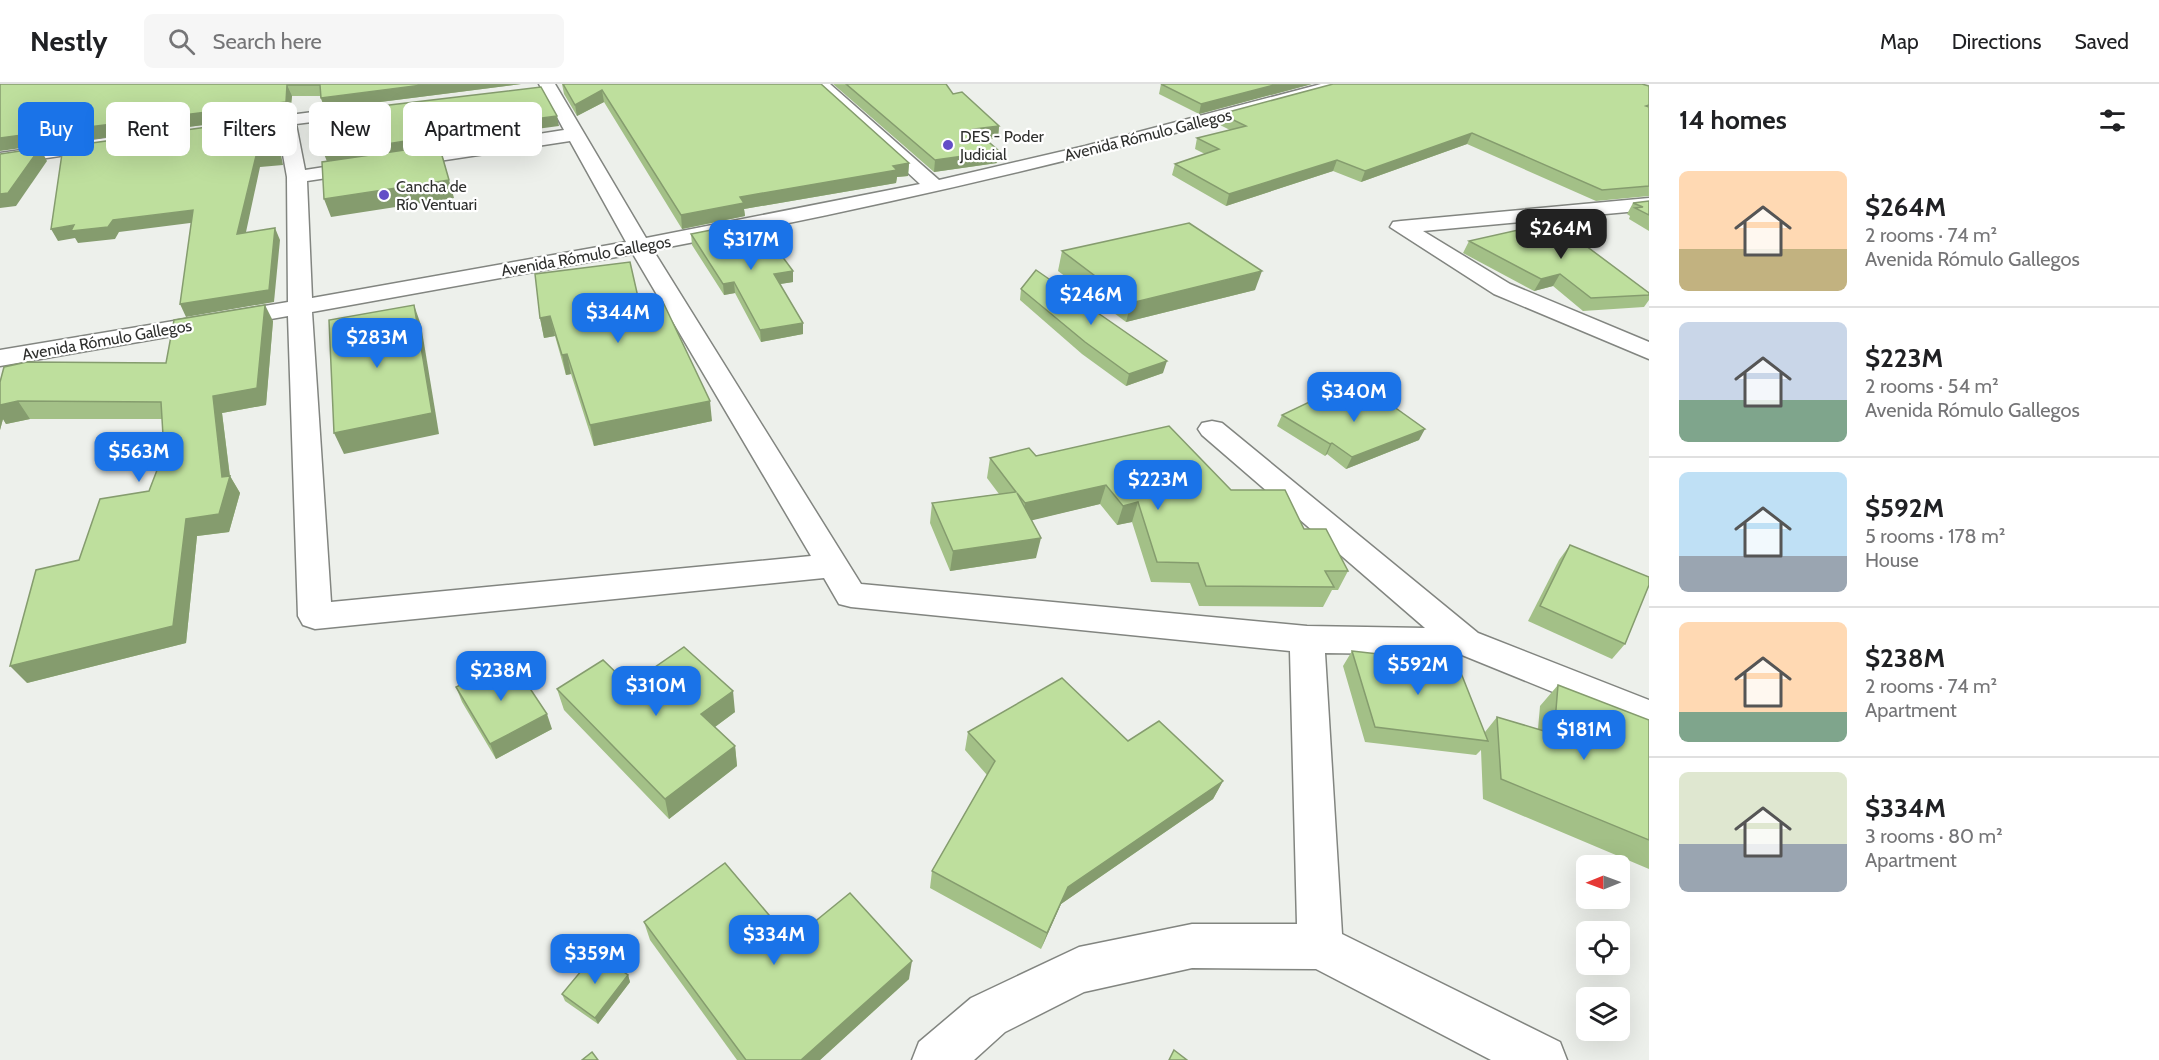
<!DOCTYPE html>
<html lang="en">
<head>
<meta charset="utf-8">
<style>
	:root { --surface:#fff; --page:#f6f6f6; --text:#202124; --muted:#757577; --line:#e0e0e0; --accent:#1a73e8 }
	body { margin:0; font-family:Cabin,sans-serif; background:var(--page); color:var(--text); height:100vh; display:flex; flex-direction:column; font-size:22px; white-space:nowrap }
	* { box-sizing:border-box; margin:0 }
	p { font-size:20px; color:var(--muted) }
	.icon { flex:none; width:33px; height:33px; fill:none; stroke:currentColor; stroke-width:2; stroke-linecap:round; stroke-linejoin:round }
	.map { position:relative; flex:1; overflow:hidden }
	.panel { display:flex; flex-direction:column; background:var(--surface); width:510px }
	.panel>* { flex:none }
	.hud { position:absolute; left:18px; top:18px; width:570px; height:54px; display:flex; gap:12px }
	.needle { width:39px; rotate:269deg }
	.fabs { position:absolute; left:1576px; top:771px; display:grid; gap:12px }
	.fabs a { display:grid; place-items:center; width:54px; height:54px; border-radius:9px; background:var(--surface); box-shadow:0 6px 24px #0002; font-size:30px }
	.price { position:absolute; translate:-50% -51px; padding:0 14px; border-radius:12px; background:var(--accent); color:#fff; font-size:20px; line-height:39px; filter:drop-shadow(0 2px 3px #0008) }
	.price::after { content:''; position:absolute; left:50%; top:36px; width:18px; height:14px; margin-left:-9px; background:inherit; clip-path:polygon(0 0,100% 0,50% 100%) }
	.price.active { background:#222; color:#fff }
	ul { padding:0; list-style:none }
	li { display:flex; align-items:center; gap:18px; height:150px; padding:0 30px }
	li+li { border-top:2px solid var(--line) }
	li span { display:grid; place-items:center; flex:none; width:168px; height:120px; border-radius:9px; color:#555 }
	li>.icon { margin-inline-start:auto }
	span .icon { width:72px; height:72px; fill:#fffc; stroke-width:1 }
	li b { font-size:26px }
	h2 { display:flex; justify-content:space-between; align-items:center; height:72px; padding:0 30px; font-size:26px }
	.chip { padding:0 21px; border-radius:9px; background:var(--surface); box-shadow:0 6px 24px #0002; font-size:21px; line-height:54px }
	.chip.active { background:var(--accent); color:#fff }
	header { display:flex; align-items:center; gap:36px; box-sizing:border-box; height:84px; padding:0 30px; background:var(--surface); border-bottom:2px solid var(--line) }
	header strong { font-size:28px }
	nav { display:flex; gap:33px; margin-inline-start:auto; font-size:21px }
	.search { width:420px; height:54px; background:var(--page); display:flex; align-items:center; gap:15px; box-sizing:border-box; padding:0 21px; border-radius:9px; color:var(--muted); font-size:22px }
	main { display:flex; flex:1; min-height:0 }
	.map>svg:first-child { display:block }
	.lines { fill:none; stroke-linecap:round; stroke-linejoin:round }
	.street-casing { stroke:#828580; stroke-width:3 }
	.street { fill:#fff; fill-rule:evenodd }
	.wall { fill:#a3c087 }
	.shaded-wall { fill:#859c6e }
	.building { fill:#bedf9d; stroke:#859c6e; stroke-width:1.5 }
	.poi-dot { fill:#634ec7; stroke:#fff; stroke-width:2 }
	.labels { text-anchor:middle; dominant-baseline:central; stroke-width:4.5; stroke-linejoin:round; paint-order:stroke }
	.far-street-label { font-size:16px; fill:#2f302e; stroke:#fff }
	.far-poi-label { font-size:16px; fill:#2f302e; stroke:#fff; text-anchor:start }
</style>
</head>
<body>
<header>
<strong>Nestly</strong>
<div class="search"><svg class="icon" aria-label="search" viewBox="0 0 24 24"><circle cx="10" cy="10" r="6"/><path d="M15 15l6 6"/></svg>Search here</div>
<nav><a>Map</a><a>Directions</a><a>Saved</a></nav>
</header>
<main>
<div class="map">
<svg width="1649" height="976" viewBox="0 0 1649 976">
	<rect width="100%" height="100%" fill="#edf0eb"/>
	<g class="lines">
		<!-- street casing -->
		<g class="street-casing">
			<g id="street">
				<path d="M539,0H555L646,154L920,100L812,0H830L939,96L1085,62L1321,0H1348L1346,3C1117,67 886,122 653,166L861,500L1307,542L1425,544L1202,351L1198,345L1202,339L1212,337L1222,339L1478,549L1649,616V647L1462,571L1325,569L1342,850L1560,958L1567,976H1491L1316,885L1192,884L1084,908L1005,948L974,976H912L919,958L971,914L1079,863L1192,840H1297L1290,567L851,523L839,520L824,494L315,545L303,541L298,532L288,232L0,282V266L288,218L287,93L278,43H258L255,39L258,35L368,21L374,22L377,26L374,30L368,31L296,40L305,86L564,46ZM570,57L626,158L312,214L307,97ZM633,170L811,472L331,518L312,228Z"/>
				<path d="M106,54L115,60L113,64L0,81V69Z"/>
				<path d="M1649,114V126L1423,147L1510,200L1649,258V275L1494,210L1390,143L1393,138L1401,137Z"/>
			</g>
		</g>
		<!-- street -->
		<use href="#street" class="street"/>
	</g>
	<!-- wall -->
	<g class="wall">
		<path d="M0,0H521L325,25L320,12H292L290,30L71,58L66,48L58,59Z"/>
		<path d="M562,0H821L909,79L908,92L897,93L896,99L744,125L745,132L682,145L604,18L577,32L564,10Z"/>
		<path d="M833,0H946L953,10L999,42L998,54L986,56L997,79L934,88Z"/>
		<path d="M1161,0H1312L1199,30L1159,10Z"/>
		<path d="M1649,2V112L1596,117L1467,60L1361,98L1333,87L1226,122L1172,91L1175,80L1205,70L1195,65L1197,54L1230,46L1218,40L1221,30Z"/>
		<path d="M1649,117V147L1629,135L1630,132L1627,130L1633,119Z"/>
		<path d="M691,150L793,187V198L780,200L803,250L761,258L735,209L724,211L692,161Z"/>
		<path d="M1469,157L1649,209V216L1644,223L1583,227L1553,202L1534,207L1463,169Z"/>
		<path d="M1062,167L1255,206L1126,238L1058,187Z"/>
		<path d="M1021,205L1163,289L1126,302L1082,270L1020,216Z"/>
		<path d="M640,222L712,337L594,362L571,290L566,291L555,252L544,254L540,234Z"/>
		<path d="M273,237L266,321L222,329L230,392L240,409L229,448L197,452L186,559L27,599L79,476L149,407L164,368L162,335H30L6,340L3,335L0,346V298L166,279Z"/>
		<path d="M1342,319L1419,356L1346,385L1327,370L1325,372L1277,342L1282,331Z"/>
		<path d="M1036,372L1231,406L1304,445L1348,487L1338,506H1332L1323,523L1199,522L1190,499L1151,498L1132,438L1117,441L1100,420L1031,436L1036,474L950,487L930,439L932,419L999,410L987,394L990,374Z"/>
		<path d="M1570,461L1625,560L1612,575L1528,537L1559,476Z"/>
		<path d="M1352,567L1485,648L1497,633L1538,645L1540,622L1558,601L1649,636V785L1483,715L1481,666L1476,671L1365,658L1343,582Z"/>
		<path d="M629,601L735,628L715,643L735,662L737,682L669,735L564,626L557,605Z"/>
		<path d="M456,603L552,645L496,675L462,618Z"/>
		<path d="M968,648L1128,657L1223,697L1213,715L1061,820L1041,865L930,804L932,787L987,691L965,666Z"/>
		<path d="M644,838L791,857L909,895L820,976H737L650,856Z"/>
		<path d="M628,891L630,898L598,940L565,917L562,910Z"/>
	</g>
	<!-- shaded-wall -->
	<g class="shaded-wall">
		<path d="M430,0H521L325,25L321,14Z"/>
		<path d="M1278,0H1312L1199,30L1201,20Z"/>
		<path d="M287,1L292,12L290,30L71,58L66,48L58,59L0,67V54L68,24Z"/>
		<path d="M602,6L604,18L577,32L575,21Z"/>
		<path d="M557,32L559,42L439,58L436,48Z"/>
		<path d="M272,34L276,45L283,81L260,83L243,162L237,150L256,72Z"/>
		<path d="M999,42L998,54L973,57L974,45Z"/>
		<path d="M1472,49L1467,60L1361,98L1365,87Z"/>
		<path d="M437,52L454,114L331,133L324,115L328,80L324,70Z"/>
		<path d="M40,64L47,77L16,122L0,124V110Z"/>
		<path d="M999,67L997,79L934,88L935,76Z"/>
		<path d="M1337,76L1333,87L1226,122L1229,110Z"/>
		<path d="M909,79L908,92L897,93L896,99L744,125L745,132L682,145L681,131L740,113L893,82Z"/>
		<path d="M193,126L198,138L119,148L115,155L78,159L75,154L58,157L51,145L74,141Z"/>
		<path d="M275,144L280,156L274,218L186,233L180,220Z"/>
		<path d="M793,187V198L774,201V190Z"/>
		<path d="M1262,187L1255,206L1126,238L1131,219Z"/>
		<path d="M1560,190L1553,202L1534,207L1541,195Z"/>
		<path d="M734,198L735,209L724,211L723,200Z"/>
		<path d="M265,221L273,237L266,321L222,329L230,394V392L240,409L229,448L197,452L186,559L27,599L10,582L186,435L213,312Z"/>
		<path d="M414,221L421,241L439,350L344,370L334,349Z"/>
		<path d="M550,232L555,252L544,254L540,234Z"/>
		<path d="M803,239V250L761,258L760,246Z"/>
		<path d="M567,270L571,290L566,291L562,271Z"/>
		<path d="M1167,277L1163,289L1126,302L1129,290Z"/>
		<path d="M0,304L18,317L30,335L6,340L3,335L0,346Z"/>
		<path d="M710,317L712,337L594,362L590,341Z"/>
		<path d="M1425,345L1419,356L1346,385L1352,373Z"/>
		<path d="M1332,359L1327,370L1325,372L1330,360Z"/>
		<path d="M1106,401L1100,420L1021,439L1025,419Z"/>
		<path d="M1138,418L1132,438L1117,441L1123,422Z"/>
		<path d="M1041,454L1036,474L950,487L953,467Z"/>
		<path d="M733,607L735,628L704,651L701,630Z"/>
		<path d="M547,630L552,645L496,675L490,660Z"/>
		<path d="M735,662L737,682L669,735L665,715Z"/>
		<path d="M1223,697L1213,715L1061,820L1041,865L1047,849L1068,803Z"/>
		<path d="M912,877L909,895L820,976H801Z"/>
		<path d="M628,891L630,898L598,940L595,934Z"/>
	</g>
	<!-- building -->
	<g class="building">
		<path d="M0,0H430L321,14L320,1H287L286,18L65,46L68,24L52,47L0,54Z"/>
		<path d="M563,0H821L909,79L893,82L897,86L740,113L744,119L681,131L602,6L575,21Z"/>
		<path d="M846,0H946L953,10L962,8L999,42L974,45L999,67L935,76Z"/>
		<path d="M1161,0H1278L1201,20Z"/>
		<path d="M1333,0H1642L1649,2V21L1646,22L1649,23V102L1602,106L1472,49L1365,87L1337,76L1229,110L1175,80L1219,65L1197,54L1246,42L1221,30Z"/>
		<path d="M541,3L557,32L436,48L437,52L324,70L322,29Z"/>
		<path d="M272,34L278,70L256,72L237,150L275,144L269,206L180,220L193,126L113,136L108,143L71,147L74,141L51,145L63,63Z"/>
		<path d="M439,61L449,96L324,115L322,78Z"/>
		<path d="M40,64L8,109L0,110V70Z"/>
		<path d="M1649,117V131L1635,124L1643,123L1633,119Z"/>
		<path d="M756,137L793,187L774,190L803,239L760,246L734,198L723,200L691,150Z"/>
		<path d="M1554,138L1649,209V211L1591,214L1560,190L1541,195L1469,157Z"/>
		<path d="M1189,139L1262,187L1131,219L1062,167Z"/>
		<path d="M630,178L640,222L663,218L710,317L590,341L567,270L562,271L550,232L540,234L535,190Z"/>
		<path d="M1036,186L1167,277L1129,290L1085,258L1021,205Z"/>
		<path d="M265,221L257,304L213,312L222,393L230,392L219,430L186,435L173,542L10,582L36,486L79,476L100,415L149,407L164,368L161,318L18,317L0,321V298L4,283L27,278L166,279L174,236Z"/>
		<path d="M414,221L432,329L334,349L329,236Z"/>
		<path d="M1326,310L1342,319L1376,310L1425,345L1352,373L1332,359L1330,360L1282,331Z"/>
		<path d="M1169,342L1231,406H1285L1304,445H1326L1348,487H1325L1334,503L1206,502L1198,479L1157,478L1138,418L1123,422L1106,401L1025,419L1017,409L1041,454L953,467L932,419L1016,408L990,374L1029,364L1036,372Z"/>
		<path d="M1570,461L1649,493V501L1625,560L1540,522Z"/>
		<path d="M684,563L733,607L701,630L735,662L665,715L557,605L603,576L629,601Z"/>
		<path d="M1352,567L1457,579L1488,657L1375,643Z"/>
		<path d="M511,576L547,630L490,660L456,603Z"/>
		<path d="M1062,594L1128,657L1159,637L1223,697L1068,803L1047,849L932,787L995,677L968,648Z"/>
		<path d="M1558,601L1649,636V756L1501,695L1497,633L1554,650Z"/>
		<path d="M725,779L791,857L850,809L912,877L801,976H746L644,838Z"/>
		<path d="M596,869L628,891L595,934L562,910Z"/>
		<path d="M1174,966L1187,976H1169Z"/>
		<path d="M592,968L598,976H582Z"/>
	</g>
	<!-- markers -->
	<g class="poi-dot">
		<circle cx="948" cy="61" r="6"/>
		<circle cx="384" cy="111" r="6"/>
	</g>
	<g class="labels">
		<!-- far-street labels -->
		<g class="far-street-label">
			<text transform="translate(1148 51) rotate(-14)">Avenida Rómulo Gallegos</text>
			<text transform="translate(586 172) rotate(-10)">Avenida Rómulo Gallegos</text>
			<text transform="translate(107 256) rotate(-10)">Avenida Rómulo Gallegos</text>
		</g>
		<!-- far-poi labels -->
		<g class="far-poi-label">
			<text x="960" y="52">DES - Poder<tspan x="960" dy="18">Judicial</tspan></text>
			<text x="396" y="102">Cancha de<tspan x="396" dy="18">Río Ventuari</tspan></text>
		</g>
	</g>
</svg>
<div class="fabs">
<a><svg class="needle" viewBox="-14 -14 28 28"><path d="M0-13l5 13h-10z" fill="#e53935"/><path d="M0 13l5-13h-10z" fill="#757577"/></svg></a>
<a><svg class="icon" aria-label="locate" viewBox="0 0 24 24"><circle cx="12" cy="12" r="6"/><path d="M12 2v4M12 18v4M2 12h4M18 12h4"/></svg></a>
<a><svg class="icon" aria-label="layers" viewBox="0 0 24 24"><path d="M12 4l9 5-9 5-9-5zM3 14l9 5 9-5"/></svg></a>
</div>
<b class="price active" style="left:1561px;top:176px">$264M</b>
<b class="price" style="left:751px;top:187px">$317M</b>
<b class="price" style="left:1091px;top:242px">$246M</b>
<b class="price" style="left:618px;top:260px">$344M</b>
<b class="price" style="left:377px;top:285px">$283M</b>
<b class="price" style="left:1354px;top:339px">$340M</b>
<b class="price" style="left:139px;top:399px">$563M</b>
<b class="price" style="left:1158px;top:427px">$223M</b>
<b class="price" style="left:1418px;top:612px">$592M</b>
<b class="price" style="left:501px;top:618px">$238M</b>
<b class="price" style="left:656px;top:633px">$310M</b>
<b class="price" style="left:1584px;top:677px">$181M</b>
<b class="price" style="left:774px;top:882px">$334M</b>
<b class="price" style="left:595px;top:901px">$359M</b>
<div class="hud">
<a class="chip active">Buy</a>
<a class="chip">Rent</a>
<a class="chip">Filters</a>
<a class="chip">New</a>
<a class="chip">Apartment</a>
</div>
</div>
<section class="panel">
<h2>14 homes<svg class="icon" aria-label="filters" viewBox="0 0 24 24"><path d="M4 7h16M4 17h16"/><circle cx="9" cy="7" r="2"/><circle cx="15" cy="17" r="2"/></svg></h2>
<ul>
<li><span style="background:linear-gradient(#ffd9b3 65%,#c2b280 0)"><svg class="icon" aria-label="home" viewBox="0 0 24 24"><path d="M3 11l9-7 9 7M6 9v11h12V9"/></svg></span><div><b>$264M</b><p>2 rooms · 74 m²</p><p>Avenida Rómulo Gallegos</p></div></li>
<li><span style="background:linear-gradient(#c9d6e8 65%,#7fa58c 0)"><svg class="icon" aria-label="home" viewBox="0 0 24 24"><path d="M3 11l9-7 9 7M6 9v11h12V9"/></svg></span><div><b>$223M</b><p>2 rooms · 54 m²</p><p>Avenida Rómulo Gallegos</p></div></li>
<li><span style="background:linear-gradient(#bfe0f5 70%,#9aa5b1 0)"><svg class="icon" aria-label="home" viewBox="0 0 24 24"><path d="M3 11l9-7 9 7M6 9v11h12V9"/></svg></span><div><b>$592M</b><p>5 rooms · 178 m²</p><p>House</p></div></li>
<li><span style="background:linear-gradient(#ffd9b3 75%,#7fa58c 0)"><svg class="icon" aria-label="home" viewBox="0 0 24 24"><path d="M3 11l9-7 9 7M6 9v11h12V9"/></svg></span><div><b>$238M</b><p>2 rooms · 74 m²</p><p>Apartment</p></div></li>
<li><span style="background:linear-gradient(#dfe7d0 60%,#9aa5b1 0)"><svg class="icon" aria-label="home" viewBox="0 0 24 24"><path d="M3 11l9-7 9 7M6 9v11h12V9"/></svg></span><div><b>$334M</b><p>3 rooms · 80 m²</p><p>Apartment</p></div></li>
</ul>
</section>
</main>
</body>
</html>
